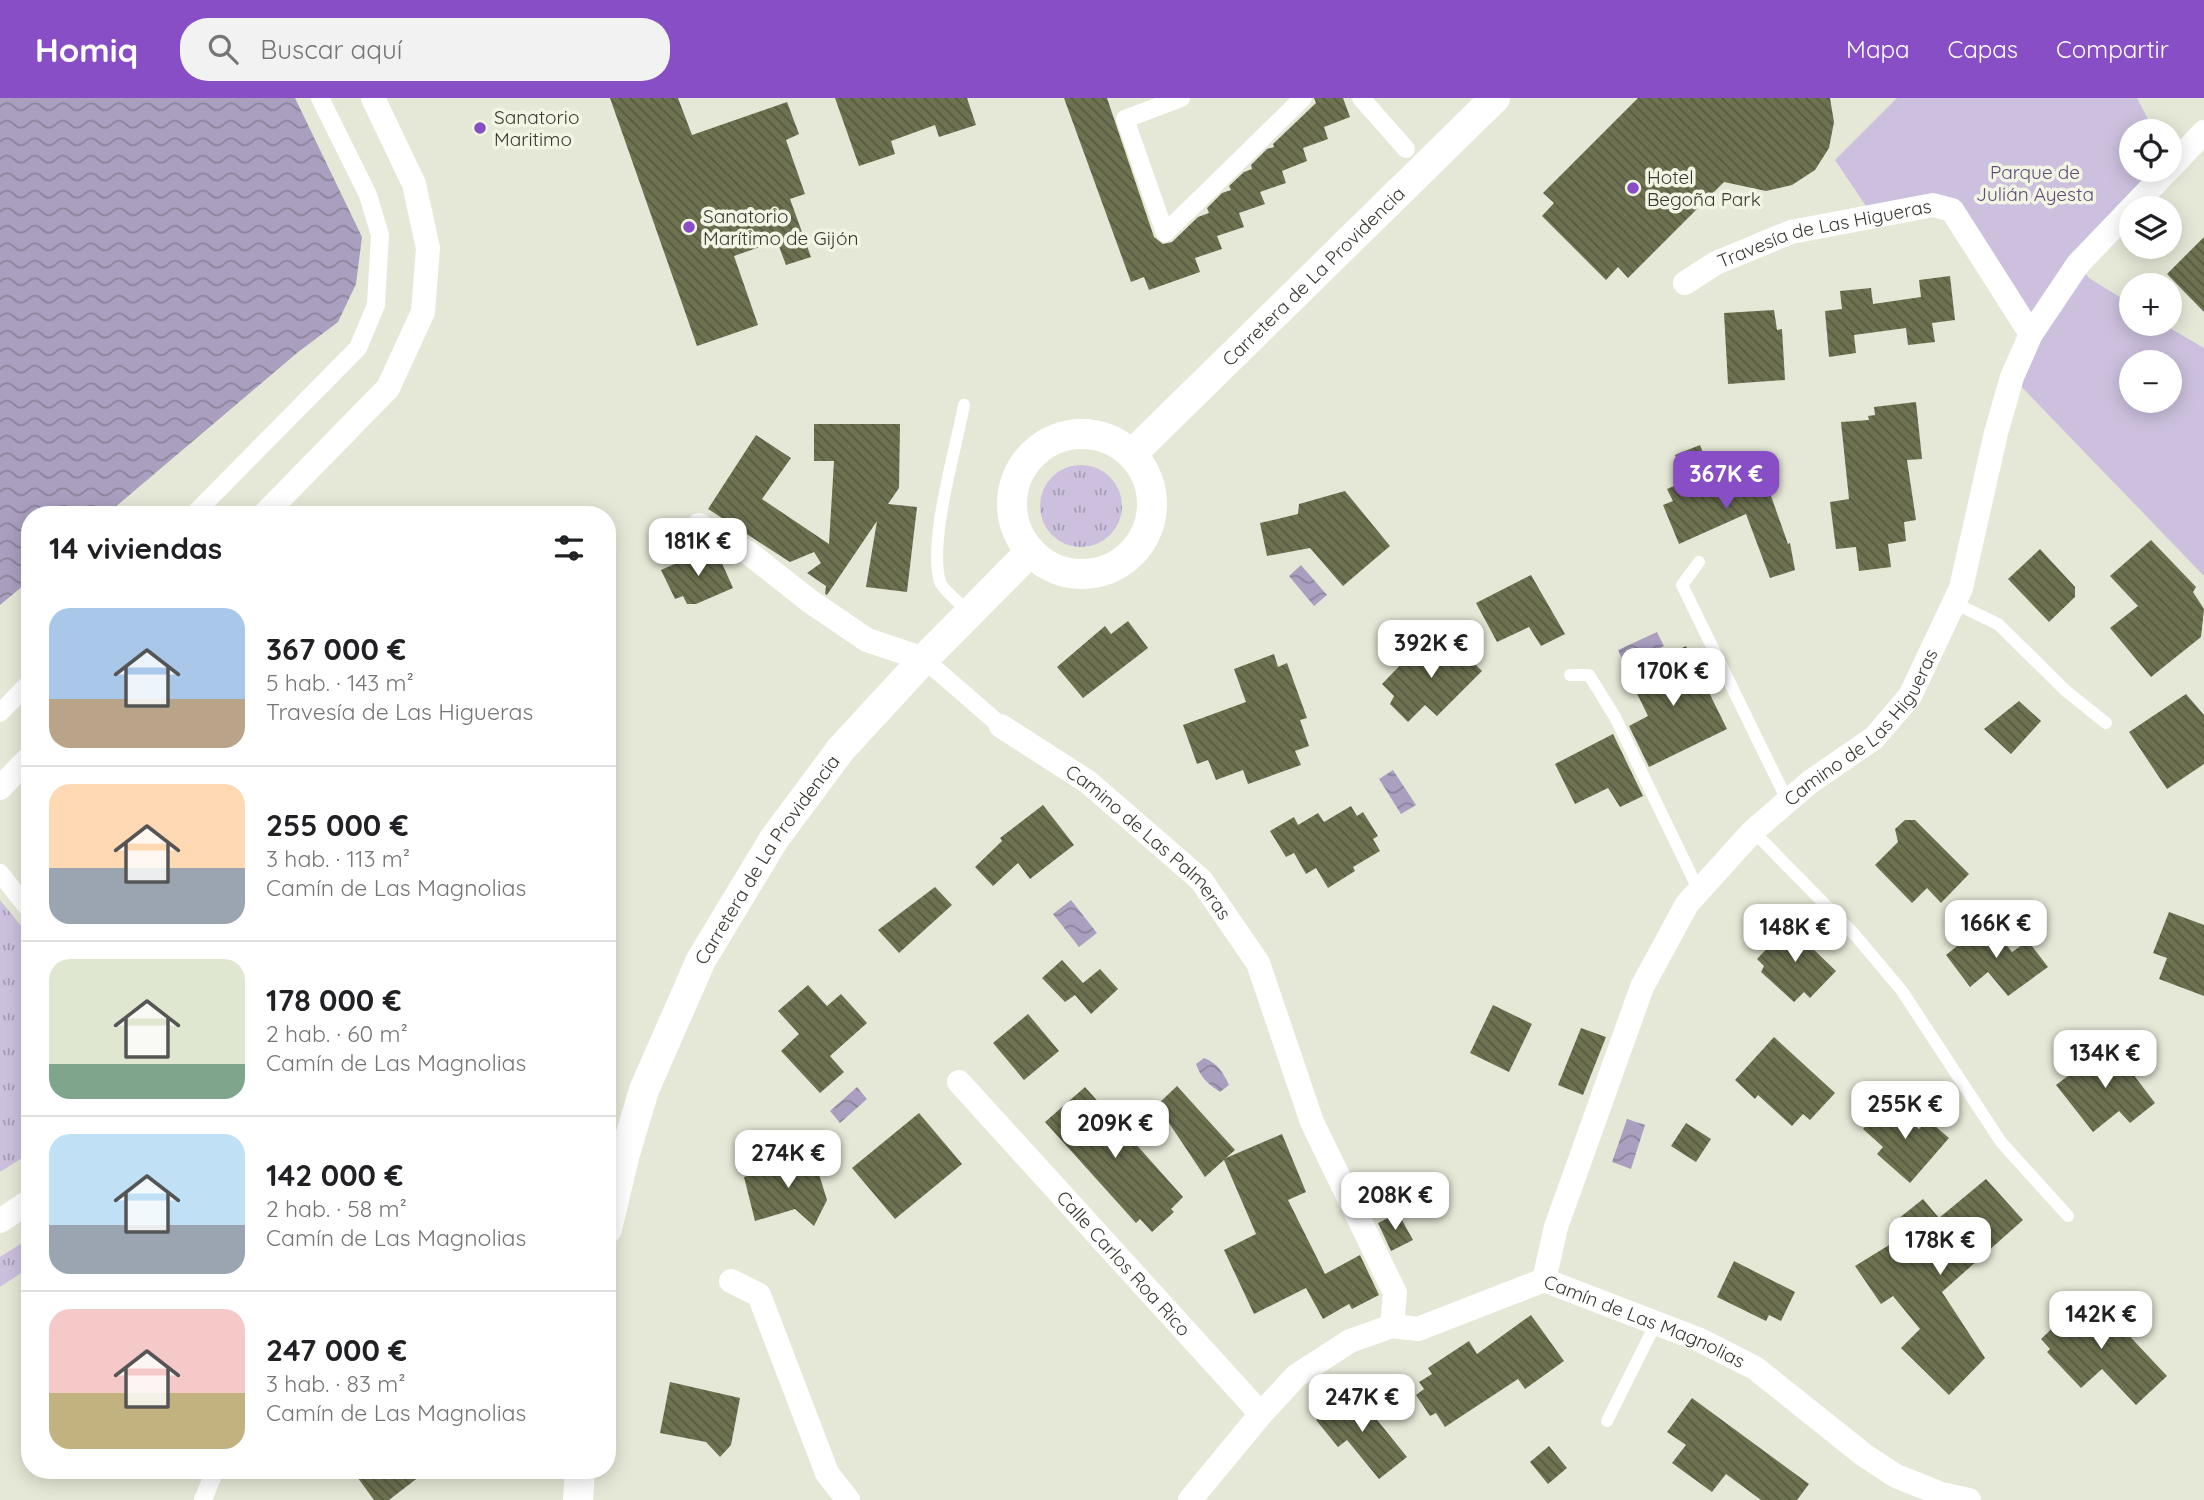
<!DOCTYPE html>
<html lang="es">
<head>
<meta charset="utf-8">
<style>
	:root { --surface:#fff; --page:#f2f2f2; --text:#202124; --muted:#757577; --line:#e0e0e0; --accent:#874ec5 }
	body { margin:0; font-family:Quicksand,sans-serif; background:var(--page); color:var(--text); height:100vh; display:flex; flex-direction:column; font-size:26px; white-space:nowrap }
	* { box-sizing:border-box; margin:0 }
	p { font-size:23px; color:var(--muted) }
	.icon { flex:none; width:38px; height:38px; fill:none; stroke:currentColor; stroke-width:2; stroke-linecap:round; stroke-linejoin:round }
	.map { position:relative; flex:1; overflow:hidden }
	.side { position:absolute; left:21px; top:408px; width:595px; height:973px; display:flex; flex-direction:column; background:var(--surface); border-radius:28px; box-shadow:0 4px 18px #0003 }
	.side>* { flex:none }
	.buttons { position:absolute; left:2119px; top:21px; display:grid; gap:14px }
	.buttons a { display:grid; place-items:center; width:63px; height:63px; border-radius:50%; background:var(--surface); box-shadow:0 4px 18px #0003; font-size:35px }
	.price { position:absolute; translate:-50% -60px; padding:0 16px; border-radius:14px; background:#fff; color:#222; font-size:23px; line-height:46px; filter:drop-shadow(0 2px 4px #0008) }
	.price::after { content:''; position:absolute; left:50%; top:42px; width:21px; height:16px; margin-left:-10px; background:inherit; clip-path:polygon(0 0,100% 0,50% 100%) }
	.price.active { background:var(--accent); color:#fff }
	ul { padding:0; list-style:none }
	li { display:flex; align-items:center; gap:21px; height:175px; padding:0 28px }
	li+li { border-top:2px solid var(--line) }
	li span { display:grid; place-items:center; flex:none; width:196px; height:140px; border-radius:21px; color:#555 }
	li>.icon { margin-inline-start:auto }
	span .icon { width:84px; height:84px; fill:#fffc; stroke-width:1 }
	li b { font-size:30px }
	h2 { display:flex; justify-content:space-between; align-items:center; height:84px; padding:0 28px; font-size:30px }
	header { display:flex; align-items:center; gap:42px; box-sizing:border-box; height:98px; padding:0 35px; background:var(--accent); color:#fff }
	header strong { font-size:33px }
	nav { display:flex; gap:38px; margin-inline-start:auto; font-size:24px }
	.search { width:490px; height:63px; background:var(--page); display:flex; align-items:center; gap:18px; box-sizing:border-box; padding:0 24px; border-radius:28px; color:var(--muted); font-size:26px }
	.map>svg:first-child { display:block }
	.grass { fill:url(#grass-tufts) }
	.green { fill:#ccc0de; fill-rule:evenodd }
	.water { fill:url(#water-waves) }
	.building { fill:url(#building-back-hatch) }
	.lines { fill:none; stroke-linecap:round; stroke-linejoin:round }
	.service { stroke:#fff; stroke-width:12 }
	.pedestrian { stroke:#fff; stroke-width:18 }
	.minor { stroke:#fff; stroke-width:24 }
	.tertiary { stroke:#fff; stroke-width:30 }
	.poi-dot { fill:#874ec5; stroke:#f3f5e4; stroke-width:2.5 }
	.labels { text-anchor:middle; dominant-baseline:central; stroke-width:7; stroke-linejoin:round; paint-order:stroke }
	.poi-label { font-size:19px; fill:#373831; stroke:#f3f5e4; text-anchor:start }
	.park-label { font-size:19px; fill:#5f4b7a; stroke:#f3f5e4 }
	.street-label { font-size:19px; fill:#373831; stroke:#f3f5e4 }
</style>
</head>
<body>
<header>
<strong>Homiq</strong>
<div class="search"><svg class="icon" aria-label="search" viewBox="0 0 24 24"><circle cx="10" cy="10" r="6"/><path d="M15 15l6 6"/></svg>Buscar aquí</div>
<nav><a>Mapa</a><a>Capas</a><a>Compartir</a></nav>
</header>
<div class="map">
<svg width="2204" height="1402" viewBox="0 0 2204 1402">
	<defs>
		<pattern id="grass-tufts" width="24" height="20" patternUnits="userSpaceOnUse" patternTransform="scale(1.75)"><rect width="24" height="20" fill="#ccc0de"/><path d="M3 7l-1-3M5 7V3M7 7l1-3M15 17l-1-3M17 17v-4M19 17l1-3" fill="none" stroke="#a69db5"/></pattern>
		<pattern id="water-waves" width="16" height="10" patternUnits="userSpaceOnUse" patternTransform="scale(1.75)"><rect width="16" height="10" fill="#ab9fbf"/><path d="M0 5q4-4 8 0t8 0" fill="none" stroke="#8c839c"/></pattern>
		<pattern id="building-back-hatch" width="6" height="6" patternUnits="userSpaceOnUse" patternTransform="scale(1.75)"><rect width="6" height="6" fill="#6e7251"/><path d="M-1 5l2 2M0 0l6 6M5-1l2 2" fill="none" stroke="#565a40"/></pattern>
	</defs>
	<rect width="100%" height="100%" fill="#e6e8d7"/>
	<!-- grass -->
	<g class="grass">
		<circle cx="1081" cy="408" r="41"/>
		<path d="M0,802L30,839V1055L0,1074Z"/>
		<path d="M30,1140V1169L0,1189V1159Z"/>
	</g>
	<!-- green -->
	<path class="green" d="M1897,0H2137L2154,33H2132V72H2168L2078,166L2089,180L2131,206L2132,226H2163L2204,250V478L2012,279L2031,236L1952,112L1872,117L1835,62ZM2132,264H2170V303H2132Z"/>
	<!-- water -->
	<g class="water">
		<path d="M0,0H295L362,139L356,186L338,224L297,255L107,416H30V482L0,507Z"/>
		<path d="M1301,467L1327,497L1314,508L1289,478Z"/>
		<path d="M1657,534L1664,548L1625,567L1618,552Z"/>
		<path d="M1393,672L1416,707L1401,716L1379,681Z"/>
		<path d="M1071,802L1097,835L1079,849L1053,816Z"/>
		<path d="M1204,960C1217,965 1223,974 1229,987L1220,994C1208,986 1201,980 1196,966Z"/>
		<path d="M857,989L867,1001L840,1025L830,1013Z"/>
		<path d="M1627,1021L1645,1027L1631,1071L1612,1064Z"/>
	</g>
	<!-- building -->
	<g class="building">
		<path d="M610,0H678L692,37L787,4L799,36L786,42L805,96L790,101L811,159L786,167L777,143L734,158L758,227L697,248Z"/>
		<path d="M835,0H967L976,27L939,39L935,27L891,43L895,56L859,68Z"/>
		<path d="M1064,0H1107L1154,139L1163,146L1172,144L1198,119L1209,115L1207,110L1222,95L1231,92L1229,88L1244,74L1252,71L1251,67L1267,51L1274,49L1273,46L1316,5L1314,0H1343L1350,19L1324,29L1328,41L1303,50L1307,63L1282,73L1286,85L1260,94L1265,106L1239,115L1244,129L1217,138L1222,151L1195,160L1200,174L1149,192L1144,179L1131,184Z"/>
		<path d="M1638,0H1830L1834,24L1829,50L1815,72L1792,87L1766,93L1724,84L1628,180L1618,169L1606,182L1542,118L1554,105L1543,95Z"/>
		<path d="M2204,139V214L2167,176Z"/>
		<path d="M1950,178L1955,222L1932,225L1935,244L1908,247L1906,230L1854,237L1856,255L1829,259L1825,213L1842,211L1840,193L1871,190L1873,206L1921,199L1919,182Z"/>
		<path d="M1774,212L1777,232L1782,231L1785,282L1728,286L1724,215Z"/>
		<path d="M1916,304L1922,361L1907,362L1916,422L1904,424L1906,443L1888,446L1891,469L1859,473L1856,449L1836,451L1830,404L1849,401L1841,324L1869,322L1868,318L1875,317L1874,309Z"/>
		<path d="M814,326H900L899,390L888,406L917,409L907,494L866,489L877,423L827,497L825,496L826,488L807,475L821,465L814,454L790,464L708,411L756,337L791,360L762,401L829,446L834,363H814Z"/>
		<path d="M1700,347L1720,397L1765,381L1788,446L1790,445L1795,472L1770,480L1746,416L1679,446L1663,407L1673,403L1667,391L1686,383L1675,357Z"/>
		<path d="M1345,393L1390,448L1343,488L1310,450L1267,458L1260,425L1298,416L1299,406Z"/>
		<path d="M2151,442L2196,489L2193,494L2204,511L2201,539L2151,579L2110,530L2138,508L2110,478Z"/>
		<path d="M710,450L717,454L733,490L696,506H687L683,498L675,501L661,472Z"/>
		<path d="M2040,451L2075,489V499L2049,524L2008,481Z"/>
		<path d="M1531,477L1565,536L1541,548L1529,529L1497,544L1476,505Z"/>
		<path d="M1128,523L1148,550L1083,600L1057,569L1105,528L1111,536Z"/>
		<path d="M1447,539L1482,573L1437,618L1425,607L1408,624L1390,606L1394,598L1382,586L1413,554L1423,563Z"/>
		<path d="M1686,548L1727,631L1649,669L1629,628L1648,618L1628,577Z"/>
		<path d="M1274,556L1278,569L1287,565L1307,620L1300,622L1309,648L1295,653L1301,667L1248,686L1243,672L1216,682L1208,662L1197,666L1183,627L1246,604L1234,571Z"/>
		<path d="M2186,596L2204,617V666L2167,691L2129,634Z"/>
		<path d="M2019,603L2041,623L2011,656L1984,631Z"/>
		<path d="M1613,636L1643,698L1620,709L1608,690L1575,706L1555,666Z"/>
		<path d="M1043,707L1074,747L1030,781L1018,765L993,788L975,769L1002,743L1000,740Z"/>
		<path d="M1351,708L1357,718L1363,714L1378,738L1373,741L1380,753L1353,769L1355,773L1328,790L1316,770L1306,776L1294,755L1286,759L1270,733L1294,719L1298,727L1318,715L1324,724Z"/>
		<path d="M1905,722H1915L1969,776L1941,805L1927,790L1912,805L1875,767L1898,744L1895,731Z"/>
		<path d="M935,789L952,807L899,855L878,832Z"/>
		<path d="M2169,814L2204,827V898L2159,881L2167,860L2153,855Z"/>
		<path d="M1794,822L1814,841L1809,847L1836,873L1810,900L1804,894L1794,904L1761,874L1764,868L1757,861Z"/>
		<path d="M1988,823L2012,854L2028,843L2048,869L2008,898L1988,874L1970,889L1946,857Z"/>
		<path d="M1062,862L1083,885L1100,871L1118,891L1091,916L1075,897L1065,904L1042,880Z"/>
		<path d="M808,887L827,908L841,896L867,925L830,958L844,974L820,995L781,953L799,936L778,913Z"/>
		<path d="M1493,907L1532,926L1509,974L1470,955Z"/>
		<path d="M1028,916L1059,953L1024,982L993,945Z"/>
		<path d="M1581,930L1606,939L1583,997L1558,987Z"/>
		<path d="M1774,939L1835,995L1810,1022L1803,1016L1792,1028L1758,997L1755,1001L1735,982Z"/>
		<path d="M2110,946L2155,1005L2130,1025L2119,1013L2093,1034L2056,987Z"/>
		<path d="M1177,988L1235,1052L1226,1060L1282,1036L1306,1094L1288,1102L1325,1176L1360,1157L1379,1197L1352,1211L1349,1206L1323,1221L1306,1190L1254,1216L1224,1152L1256,1136L1224,1062L1205,1079L1157,1007Z"/>
		<path d="M1085,989L1183,1099L1171,1111L1174,1114L1152,1134L1140,1121L1136,1125L1045,1024Z"/>
		<path d="M1888,1004L1919,1031L1928,1022L1949,1040L1910,1085L1877,1056L1883,1049L1863,1031Z"/>
		<path d="M919,1015L962,1066L895,1121L852,1070Z"/>
		<path d="M1686,1025L1711,1041L1696,1064L1671,1048Z"/>
		<path d="M813,1057L827,1102L814,1128L795,1111L755,1123L744,1079Z"/>
		<path d="M1986,1081L2023,1122L1942,1194L1985,1260L1949,1297L1901,1250L1920,1231L1893,1198L1881,1206L1855,1168L1907,1136L1898,1121L1923,1101L1939,1120Z"/>
		<path d="M1398,1115L1413,1142L1391,1153L1378,1125Z"/>
		<path d="M1734,1163L1795,1194L1781,1223L1769,1217L1766,1223L1717,1199Z"/>
		<path d="M2089,1195L2167,1278L2136,1307L2102,1271L2081,1290L2047,1254L2050,1251L2041,1241Z"/>
		<path d="M1531,1217L1564,1263L1525,1291L1518,1281L1445,1329L1436,1315L1430,1318L1416,1297L1424,1291L1419,1284L1432,1276L1428,1270L1469,1243L1477,1256Z"/>
		<path d="M670,1284L740,1300L731,1347L720,1359L706,1344L660,1335Z"/>
		<path d="M1353,1292L1407,1359L1379,1381L1347,1342L1338,1349L1316,1322Z"/>
		<path d="M1692,1300L1809,1386L1797,1402H1761L1726,1376L1712,1394L1672,1365L1686,1347L1667,1334Z"/>
		<path d="M1549,1348L1567,1370L1548,1386L1530,1364Z"/>
		<path d="M352,1372H428L389,1402H374Z"/>
	</g>
	<g class="lines">
		<!-- service -->
		<g class="service">
			<path d="M964,307C956,351 928,443 940,484C943,492 963,508 970,515"/>
			<path d="M1699,464L1682,487L1788,704"/>
			<path d="M1954,505L1998,526L2066,593L2106,625"/>
			<path d="M1570,577H1589L1615,619L1699,793"/>
			<path d="M1753,733L1855,837L1902,893L2001,1044L2068,1118"/>
			<path d="M1607,1323L1656,1225"/>
		</g>
		<!-- pedestrian -->
		<g class="pedestrian">
			<path d="M1181,0L1125,21L1165,135L1303,0"/>
			<path d="M1361,0L1406,51"/>
			<path d="M194,416L358,250L376,207L380,137L368,97L320,0"/>
			<path d="M924,561L1001,628"/>
			<path d="M0,615L30,584"/>
			<path d="M0,775L30,813"/>
			<path d="M203,1402L215,1372"/>
		</g>
		<!-- minor -->
		<g class="minor">
			<path d="M2170,70L2204,34"/>
			<path id="s1" d="M1685,185L1716,165L1791,134L1933,107L1952,112L2031,236"/>
			<path d="M265,416L388,290L423,214L428,150L414,86L373,0"/>
			<path d="M699,427L750,456L811,504L867,542L924,561"/>
			<path id="s2" d="M1001,628L1088,684L1201,782L1258,865L1312,1024L1395,1195L1392,1228"/>
			<path d="M0,690L30,659"/>
			<path id="s3" d="M959,984L1261,1316"/>
			<path d="M0,1123L30,1103"/>
			<path id="s4" d="M1544,1182L1556,1129L1642,889L1687,806L1753,733L1810,684L1874,640L1910,598L1961,490L1996,335L2012,279L2031,236L2078,166L2168,72"/>
			<path d="M731,1183L759,1197L827,1375L848,1402"/>
			<path id="s5" d="M1190,1402L1261,1316L1296,1278L1350,1243L1392,1228L1418,1231L1544,1182L1700,1242L1755,1270L1864,1357L1896,1378L1941,1396L1969,1402"/>
		</g>
		<!-- tertiary -->
		<g class="tertiary">
			<circle cx="1082" cy="406" r="70"/>
			<path id="s6" d="M1132,356L1495,0"/>
			<path id="s7" d="M607,1131L624,1059L644,992L701,862L774,741L841,651L924,561L1029,455"/>
			<path d="M578,1402L580,1372"/>
		</g>
	</g>
	<!-- markers -->
	<g class="poi-dot">
		<circle cx="480" cy="30" r="7"/>
		<circle cx="1633" cy="90" r="7"/>
		<circle cx="689" cy="129" r="7"/>
	</g>
	<g class="labels">
		<!-- poi labels -->
		<g class="poi-label">
			<text x="494" y="19">Sanatorio<tspan x="494" dy="22">Maritimo</tspan></text>
			<text x="1647" y="79">Hotel<tspan x="1647" dy="22">Begoña Park</tspan></text>
			<text x="703" y="118">Sanatorio<tspan x="703" dy="22">Marítimo de Gijón</tspan></text>
		</g>
		<!-- park labels -->
		<g class="park-label">
			<text x="2035" y="74">Parque de<tspan x="2035" dy="22">Julián Ayesta</tspan></text>
		</g>
		<!-- street labels -->
		<g class="street-label">
			<text stroke="none"><textPath href="#s1" startOffset="150">Travesía de Las Higueras</textPath></text>
			<text stroke="none"><textPath href="#s6" startOffset="254">Carretera de La Providencia</textPath></text>
			<text stroke="none"><textPath href="#s4" startOffset="654">Camino de Las Higueras</textPath></text>
			<text stroke="none"><textPath href="#s2" startOffset="189">Camino de Las Palmeras</textPath></text>
			<text stroke="none"><textPath href="#s7" startOffset="406">Carretera de La Providencia</textPath></text>
			<text stroke="none"><textPath href="#s3" startOffset="245">Calle Carlos Roa Rico</textPath></text>
			<text stroke="none"><textPath href="#s5" startOffset="542">Camín de Las Magnolias</textPath></text>
		</g>
	</g>
</svg>
<div class="buttons">
<a><svg class="icon" aria-label="locate" viewBox="0 0 24 24"><circle cx="12" cy="12" r="6"/><path d="M12 2v4M12 18v4M2 12h4M18 12h4"/></svg></a>
<a><svg class="icon" aria-label="layers" viewBox="0 0 24 24"><path d="M12 4l9 5-9 5-9-5zM3 14l9 5 9-5"/></svg></a>
<a>+</a>
<a>−</a>
</div>
<b class="price active" style="left:1726px;top:413px">367K €</b>
<b class="price" style="left:698px;top:480px">181K €</b>
<b class="price" style="left:1431px;top:582px">392K €</b>
<b class="price" style="left:1673px;top:610px">170K €</b>
<b class="price" style="left:1996px;top:862px">166K €</b>
<b class="price" style="left:1795px;top:866px">148K €</b>
<b class="price" style="left:2105px;top:992px">134K €</b>
<b class="price" style="left:1905px;top:1043px">255K €</b>
<b class="price" style="left:1115px;top:1062px">209K €</b>
<b class="price" style="left:788px;top:1092px">274K €</b>
<b class="price" style="left:1395px;top:1134px">208K €</b>
<b class="price" style="left:1940px;top:1179px">178K €</b>
<b class="price" style="left:2101px;top:1253px">142K €</b>
<b class="price" style="left:1362px;top:1336px">247K €</b>
<section class="side">
<h2>14 viviendas<svg class="icon" aria-label="filters" viewBox="0 0 24 24"><path d="M4 7h16M4 17h16"/><circle cx="9" cy="7" r="2"/><circle cx="15" cy="17" r="2"/></svg></h2>
<ul>
<li><span style="background:linear-gradient(#a9c7e8 65%,#b9a48a 0)"><svg class="icon" aria-label="home" viewBox="0 0 24 24"><path d="M3 11l9-7 9 7M6 9v11h12V9"/></svg></span><div><b>367 000 €</b><p>5 hab. · 143 m²</p><p>Travesía de Las Higueras</p></div></li>
<li><span style="background:linear-gradient(#ffd9b3 60%,#9aa5b1 0)"><svg class="icon" aria-label="home" viewBox="0 0 24 24"><path d="M3 11l9-7 9 7M6 9v11h12V9"/></svg></span><div><b>255 000 €</b><p>3 hab. · 113 m²</p><p>Camín de Las Magnolias</p></div></li>
<li><span style="background:linear-gradient(#dfe7d0 75%,#7fa58c 0)"><svg class="icon" aria-label="home" viewBox="0 0 24 24"><path d="M3 11l9-7 9 7M6 9v11h12V9"/></svg></span><div><b>178 000 €</b><p>2 hab. · 60 m²</p><p>Camín de Las Magnolias</p></div></li>
<li><span style="background:linear-gradient(#bfe0f5 65%,#9aa5b1 0)"><svg class="icon" aria-label="home" viewBox="0 0 24 24"><path d="M3 11l9-7 9 7M6 9v11h12V9"/></svg></span><div><b>142 000 €</b><p>2 hab. · 58 m²</p><p>Camín de Las Magnolias</p></div></li>
<li><span style="background:linear-gradient(#f6c9c9 60%,#c2b280 0)"><svg class="icon" aria-label="home" viewBox="0 0 24 24"><path d="M3 11l9-7 9 7M6 9v11h12V9"/></svg></span><div><b>247 000 €</b><p>3 hab. · 83 m²</p><p>Camín de Las Magnolias</p></div></li>
</ul>
</section>
</div>
</body>
</html>
